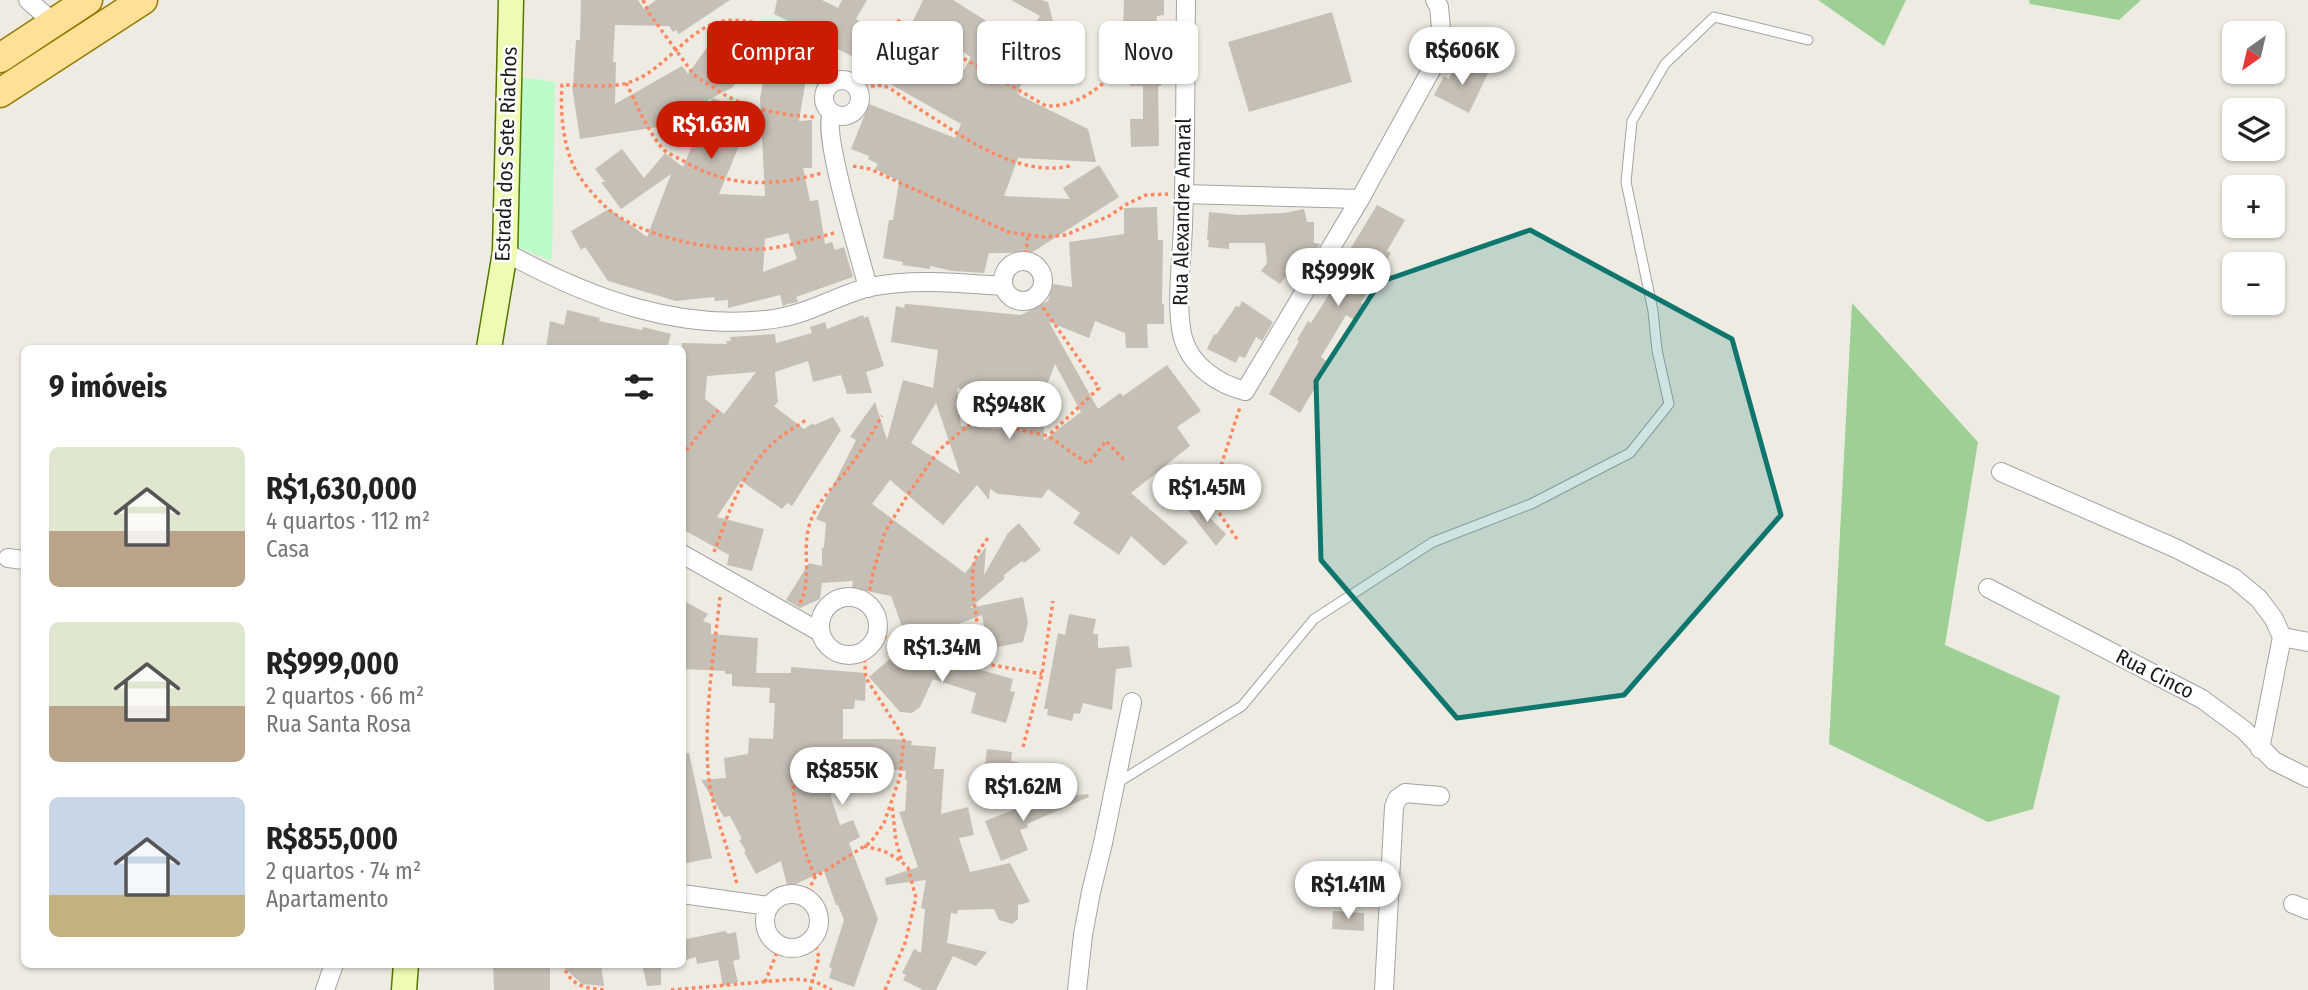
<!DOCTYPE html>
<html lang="pt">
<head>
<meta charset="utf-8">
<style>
	:root { --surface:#fff; --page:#f2f2f2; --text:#222; --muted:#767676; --accent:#c91c00 }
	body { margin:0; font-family:"Fira Sans Condensed",sans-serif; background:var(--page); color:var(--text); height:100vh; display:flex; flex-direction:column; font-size:26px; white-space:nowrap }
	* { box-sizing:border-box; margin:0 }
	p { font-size:23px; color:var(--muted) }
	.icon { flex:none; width:38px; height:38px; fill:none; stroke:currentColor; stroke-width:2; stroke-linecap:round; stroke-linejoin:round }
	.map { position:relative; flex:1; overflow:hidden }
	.sheet { position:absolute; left:21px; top:345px; width:665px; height:623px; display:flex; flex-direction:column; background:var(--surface); border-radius:10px; box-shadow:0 2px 5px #0004 }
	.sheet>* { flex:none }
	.hud { position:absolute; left:707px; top:21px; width:665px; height:63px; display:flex; gap:14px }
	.needle { width:46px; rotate:214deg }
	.tools { position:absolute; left:2222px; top:21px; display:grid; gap:14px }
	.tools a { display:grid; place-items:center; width:63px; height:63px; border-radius:10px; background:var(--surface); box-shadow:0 2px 5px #0004; font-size:35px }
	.price { position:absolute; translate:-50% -60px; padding:0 16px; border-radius:24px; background:#fff; color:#222; font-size:23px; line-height:46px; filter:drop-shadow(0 2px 4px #0008) }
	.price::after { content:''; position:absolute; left:50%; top:42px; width:21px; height:16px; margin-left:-10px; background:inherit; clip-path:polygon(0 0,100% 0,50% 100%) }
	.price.selected { background:var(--accent); color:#fff }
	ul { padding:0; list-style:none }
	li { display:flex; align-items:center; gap:21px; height:175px; padding:0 28px }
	li span { display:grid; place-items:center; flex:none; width:196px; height:140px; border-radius:10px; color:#555 }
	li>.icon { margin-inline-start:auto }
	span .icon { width:84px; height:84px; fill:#fffc; stroke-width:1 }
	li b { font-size:30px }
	h2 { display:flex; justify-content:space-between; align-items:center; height:84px; padding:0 28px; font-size:30px }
	.pill { padding:0 24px; border-radius:10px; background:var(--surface); box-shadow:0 2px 5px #0004; font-size:24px; line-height:63px }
	.pill.selected { background:var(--accent); color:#fff }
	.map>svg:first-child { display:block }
	.forest { fill:#9ecf95 }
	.park { fill:#bdfaca }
	.building { fill:#c6bfb5; fill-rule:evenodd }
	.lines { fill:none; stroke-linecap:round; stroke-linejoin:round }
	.lane-casing { stroke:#a3a3a3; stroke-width:11 }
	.street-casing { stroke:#a3a3a3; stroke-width:20 }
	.secondary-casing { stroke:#587502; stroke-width:27 }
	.primary-casing { stroke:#957800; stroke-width:31 }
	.path { stroke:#fd8964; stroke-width:3.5; stroke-dasharray:3.5 3.5; stroke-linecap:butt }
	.lane { stroke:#fff; stroke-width:9 }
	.street { stroke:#fff; stroke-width:18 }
	.secondary { stroke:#edfbb3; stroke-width:24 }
	.primary { stroke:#fee097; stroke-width:28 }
	.marked { fill:#0f766e; fill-opacity:0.2; stroke:#0f766e; stroke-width:5; stroke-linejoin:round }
	.labels { text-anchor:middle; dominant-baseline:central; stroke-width:5; stroke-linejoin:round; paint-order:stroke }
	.street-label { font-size:21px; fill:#1c1c1c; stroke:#fff }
</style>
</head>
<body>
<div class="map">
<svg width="2308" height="990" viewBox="0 0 2308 990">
	<rect width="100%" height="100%" fill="#eeece2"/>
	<!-- forest -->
	<g class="forest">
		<path d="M1818,0H1906L1884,46Z"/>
		<path d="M2029,0H2141L2119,20L2030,4Z"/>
		<path d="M1852,303L1978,442L1945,645L2060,696L2033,809L1988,822L1829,744Z"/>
	</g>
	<!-- park -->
	<path class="park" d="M521,77L555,82L552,261L512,245Z"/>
	<!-- building -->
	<g class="building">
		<path d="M581,0H638L644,9L656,0H730L679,34L676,30L673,32L669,26L615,25L613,62H616L615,104L682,66L688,74L718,32L747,52L743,58L749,62L732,88L712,98L753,112L719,194L765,196L760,98L765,72L785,76L792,35L785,31L790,22L774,14L777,0H822L838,8L842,0H867L856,19L873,30L857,59L813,36L799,121L812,120V168H803L810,201L818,200L825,244L832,242L835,250L844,247L853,277L796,297L798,302L788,304L783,306L780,295L728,308V300L715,301L714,297L676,301L608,281L585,247L581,250L571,231L609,209L647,237L671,174L621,209L601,182H605L595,169L622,149L644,178L665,153L683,167L712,98L657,127L580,139L572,86H573L576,40H580ZM788,233L797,259L763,272L765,239Z"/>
		<path d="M923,0H953L996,27L994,31L1021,47L1040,16L1011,0H1042L1048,2L1055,29L1017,92L1020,94L1019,95L1088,129L1096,162L1018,158L1004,196L1070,199L1063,188L1099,165L1119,197L1031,253H989L984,273L953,271L930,266V269L902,265L903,262L883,258L889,220H893L899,181L875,169L878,164L868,159L869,156L851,149L869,104L955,138L961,124L885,81L905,46L902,44ZM945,40L971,57L956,84L928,68Z"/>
		<path d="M1124,0H1164V15L1157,16L1154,68H1161V86H1158L1159,146L1131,147L1130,119H1143V86H1130L1131,31H1123Z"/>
		<path d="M1332,12L1352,82L1249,112L1228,42Z"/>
		<path d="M1472,63L1489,71L1469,113L1434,95L1444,76L1449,79L1455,65L1469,71Z"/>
		<path d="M1377,205L1405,220L1387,251L1391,253L1361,303L1365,305L1356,321L1346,315L1321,357L1326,361L1315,379L1319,381L1300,413L1269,394L1299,341L1297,340L1308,321L1311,323L1348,264L1343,261Z"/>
		<path d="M1157,207L1158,240H1163L1162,304H1164V324H1147L1148,348H1126L1125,333L1095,321L1089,338L1049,322L1098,409L1120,393L1123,396L1167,365L1201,411L1177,427L1190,446L1131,493L1188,542L1164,566L1131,536L1119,555L1073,523L1080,513L1048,489L1042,498L998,494L990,489L989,500L977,485L943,525L890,480L872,504L965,573L986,547L984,575L1008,533L1019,523L1041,550L1024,563L1022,561L1004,575V579L970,608L1023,597L1028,623L1023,642L988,649L982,615L908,643L891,596L852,588L853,581L822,583L820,599L800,608L786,600L809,563L822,566V548L824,547L826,523L816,519L856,440L850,437L875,402L887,440L903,380L933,388L938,350L891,342L896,306L904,308L905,304L918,305L1021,315L1048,301L1053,284L1072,287L1069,242L1124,234V208ZM1055,364L1081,412L1044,440L1042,398ZM957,388L999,397L1001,429L961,426ZM936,403L960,474L911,443Z"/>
		<path d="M1304,209L1307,222H1314V243L1320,244L1304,268L1300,265L1292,277L1287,275L1280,284L1261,271L1267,263L1265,243H1229V249L1208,247L1209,240H1207L1209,212L1239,215L1284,213Z"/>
		<path d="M1242,301L1273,322L1262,341L1256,337L1245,358L1239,356L1236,363L1207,349L1214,334L1216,335L1236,306L1239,307Z"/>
		<path d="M567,310L600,318L599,321L642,330L643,327L671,334L667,348H546L550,321L564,325Z"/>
		<path d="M863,315L864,318L868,316L884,366L866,372L872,393L847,394L841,375L813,382L808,361L775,372L778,402L774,406L804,429L813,423L814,425L833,417L841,430L792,506L787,503L782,509L741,481L717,517L764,529L752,571L727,565L729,555L682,529V343L727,344L726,341H731L730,337L775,334L776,343L812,333L810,327L825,322L827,329ZM756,372L724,414L705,399L707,376Z"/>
		<path d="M1194,502L1226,534L1216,546L1187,509Z"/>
		<path d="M682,600L708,614L703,621L711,624V634L758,638L756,673H791V667L866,673L865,701L855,700L854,709H843V739H893L912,741L911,745L936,747L934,769H944L941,814L968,807L974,835L959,838L970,872L1010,863L1030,902L1018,905V919L1012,924L999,920L994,909L958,910L957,914L951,913L947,943L987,952L976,966L953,956L936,990H923L903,980L906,975L902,973L914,949L921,953L925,909L921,908L926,880L886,885L885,878L918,867L899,812L905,811L907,780H905L906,771L857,765L855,781L833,780L831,797L840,825L853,820L860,837L849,843L878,919L854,987L829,978L832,968L829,967L844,920L838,905H836L824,871L796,884L787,885L781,861L756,874L744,852L746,851L739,840L742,839L730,816L724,817L701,780L726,778L724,758L748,754L749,738L773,739L775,703H769L770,688L732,686V674H725V671L682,669Z"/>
		<path d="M1069,614L1096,619L1093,634H1098V648L1129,646L1132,667L1116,669L1112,710L1083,703L1080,714L1074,713L1072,721L1047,715L1048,709H1044L1058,633L1065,635Z"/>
		<path d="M900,650L931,656L1013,679L1010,691L1015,692L1006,723L971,713L976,693L933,679L920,707L912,713L900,712L869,677Z"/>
		<path d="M987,749L1012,752L1011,761L1018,762L1014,795L982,789Z"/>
		<path d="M689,753L712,858L682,864V754Z"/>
		<path d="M1088,794L1089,797L1027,824L1028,827L1020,830L1028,850L1001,861L985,821L1041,799Z"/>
		<path d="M1333,911L1364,913V931L1332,929Z"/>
		<path d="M725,931L728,934L736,932L740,959L733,961L738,982L723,986L718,960L697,964L696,957L682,961V940Z"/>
		<path d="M493,964H550V990H494Z"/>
		<path d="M560,964H601L604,986L582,984Z"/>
		<path d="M642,964H661V985L647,986Z"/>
	</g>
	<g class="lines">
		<!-- lane casing -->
		<g class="lane-casing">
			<path id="lane" d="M1117,783L1242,706L1314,619L1433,542L1531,504L1630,453L1669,404L1657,350L1653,311L1626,182L1632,121L1665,64L1714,17L1808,40"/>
		</g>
		<!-- street casing -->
		<g class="street-casing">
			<g id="street">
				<path d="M28,0L54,23"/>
				<path d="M1186,0C1185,75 1186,150 1183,225C1182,258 1175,308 1183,338C1191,366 1218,384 1245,391L1360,199L1436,61L1441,28L1439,7L1435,0"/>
				<circle cx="842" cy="98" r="18"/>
				<path d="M832,113C821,132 861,259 868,288"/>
				<path d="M1184,194L1360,199"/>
				<path d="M505,252C588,298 684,334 779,318C811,313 840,294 870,287C913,278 960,283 1003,286"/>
				<circle cx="1023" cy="281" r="20"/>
				<path d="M2001,472L2175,548L2234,578L2259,599L2274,619L2282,637L2260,749"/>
				<path d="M682,554L820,632"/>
				<path d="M8,558L24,560"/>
				<path d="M1988,588L2202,699L2244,730L2274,761L2308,778"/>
				<circle cx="849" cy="626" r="29"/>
				<path d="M2282,637L2308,642"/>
				<path d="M682,894L769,906"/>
				<circle cx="792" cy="921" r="27"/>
				<path d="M2293,904L2308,910"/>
				<path d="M325,990L334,964"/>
				<path d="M1077,990L1083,935L1091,892L1103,843L1132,702"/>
				<path d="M1384,990L1394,807L1397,799L1405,793L1440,796"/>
			</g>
		</g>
		<!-- secondary casing -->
		<g class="secondary-casing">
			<g id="secondary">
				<path d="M489,348L505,252L511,0"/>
				<path d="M404,990L406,964"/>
			</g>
		</g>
		<!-- primary casing -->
		<g class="primary-casing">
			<g id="primary">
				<path d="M0,58L88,0"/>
				<path d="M0,93L143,0"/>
			</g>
		</g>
		<!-- path -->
		<g class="path">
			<path d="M643,0L649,13L694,75L723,94L748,107L790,115L814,117"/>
			<path d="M626,83C637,104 647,131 663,149C668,154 676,157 682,160C727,188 772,187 822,173"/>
			<path d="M853,83L897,20L1046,106C1073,107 1093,93 1113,75"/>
			<path d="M857,87C865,88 877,84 884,86C894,89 907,101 916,107C960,134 1015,178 1070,166"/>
			<path d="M853,166L870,169L1008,232L1043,237L1066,235L1109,216L1127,204L1146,195L1168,194"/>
			<path d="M834,233C811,239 785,248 761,249C716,252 644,238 608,209C599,201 587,188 580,177C563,153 560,113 562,85C581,85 610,88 627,83C656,75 676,46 701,30C745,0 817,46 847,80"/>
			<path d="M1025,261L1028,235"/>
			<path d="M1035,296L1099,388L1048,436"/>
			<path d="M682,456L718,410"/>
			<path d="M1237,539L1210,500L1240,407"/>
			<path d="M714,552C728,515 741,473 771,445C781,435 795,428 807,419"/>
			<path d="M720,597C714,652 704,715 708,770C711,810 729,847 737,885"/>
			<path d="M800,603C813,577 801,549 810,523C818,498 839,483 853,462C864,447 873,431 882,416"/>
			<path d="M867,604L873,573L885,532L907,496L939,450L969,425H998L1048,436L1088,464L1106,441L1126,462"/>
			<path d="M877,634L926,653L1042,674"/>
			<path d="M974,663C986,631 967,597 974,563C976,554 982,546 988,538"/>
			<path d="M1023,747L1042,674L1053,601"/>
			<path d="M793,778C794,815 801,843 815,877"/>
			<path d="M864,846L884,851L901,861"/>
			<path d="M805,898L815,877L871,842L884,823L900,777L904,738L866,678L864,651"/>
			<path d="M562,964C572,987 584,988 607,990"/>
			<path d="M765,982L780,945"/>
			<path d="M671,990L795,979L814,981L832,990"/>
			<path d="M810,990L819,957L813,937"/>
			<path d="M885,990L905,943L916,898L908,868L902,862L896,841L892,806"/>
		</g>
		<!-- lane -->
		<use href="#lane" class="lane"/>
		<!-- street -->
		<use href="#street" class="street"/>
		<!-- secondary -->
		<use href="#secondary" class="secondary"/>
		<!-- primary -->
		<use href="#primary" class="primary"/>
	</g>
	<!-- marked area -->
	<path class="marked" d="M1530,230L1732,339L1781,515L1624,695L1457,718L1321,560L1316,381L1380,282Z"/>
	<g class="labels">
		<!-- street labels -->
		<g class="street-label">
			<text transform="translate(506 154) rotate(-88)">Estrada dos Sete Riachos</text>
			<text transform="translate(1182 212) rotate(-89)">Rua Alexandre Amaral</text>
			<text transform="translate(2155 674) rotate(27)">Rua Cinco</text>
		</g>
	</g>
</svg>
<div class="tools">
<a><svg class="needle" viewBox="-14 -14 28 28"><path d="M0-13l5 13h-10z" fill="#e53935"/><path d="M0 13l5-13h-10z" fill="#767676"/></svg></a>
<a><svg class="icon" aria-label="layers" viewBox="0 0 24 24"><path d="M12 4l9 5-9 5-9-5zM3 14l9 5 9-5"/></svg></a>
<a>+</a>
<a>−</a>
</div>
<b class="price" style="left:1462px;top:87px">R$606K</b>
<b class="price selected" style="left:711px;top:161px">R$1.63M</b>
<b class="price" style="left:1338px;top:308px">R$999K</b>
<b class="price" style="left:1009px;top:441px">R$948K</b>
<b class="price" style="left:1207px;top:524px">R$1.45M</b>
<b class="price" style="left:942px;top:684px">R$1.34M</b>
<b class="price" style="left:842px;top:807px">R$855K</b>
<b class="price" style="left:1023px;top:823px">R$1.62M</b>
<b class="price" style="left:1348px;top:921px">R$1.41M</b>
<div class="hud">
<a class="pill selected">Comprar</a>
<a class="pill">Alugar</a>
<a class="pill">Filtros</a>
<a class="pill">Novo</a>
</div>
<section class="sheet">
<h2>9 imóveis<svg class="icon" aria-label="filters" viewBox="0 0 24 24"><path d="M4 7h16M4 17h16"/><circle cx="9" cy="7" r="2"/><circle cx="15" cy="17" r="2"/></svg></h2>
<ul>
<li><span style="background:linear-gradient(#dfe7d0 60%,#b9a48a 0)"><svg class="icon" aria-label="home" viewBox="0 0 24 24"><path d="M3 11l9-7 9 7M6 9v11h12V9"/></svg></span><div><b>R$1,630,000</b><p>4 quartos · 112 m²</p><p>Casa</p></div></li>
<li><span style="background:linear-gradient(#dfe7d0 60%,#b9a48a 0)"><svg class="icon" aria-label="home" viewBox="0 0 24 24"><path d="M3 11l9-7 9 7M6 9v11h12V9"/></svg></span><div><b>R$999,000</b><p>2 quartos · 66 m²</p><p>Rua Santa Rosa</p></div></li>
<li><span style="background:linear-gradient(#c9d6e8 70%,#c2b280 0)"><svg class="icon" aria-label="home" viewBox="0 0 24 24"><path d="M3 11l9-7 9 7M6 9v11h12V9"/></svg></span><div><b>R$855,000</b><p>2 quartos · 74 m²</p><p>Apartamento</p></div></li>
</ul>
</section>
</div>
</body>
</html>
